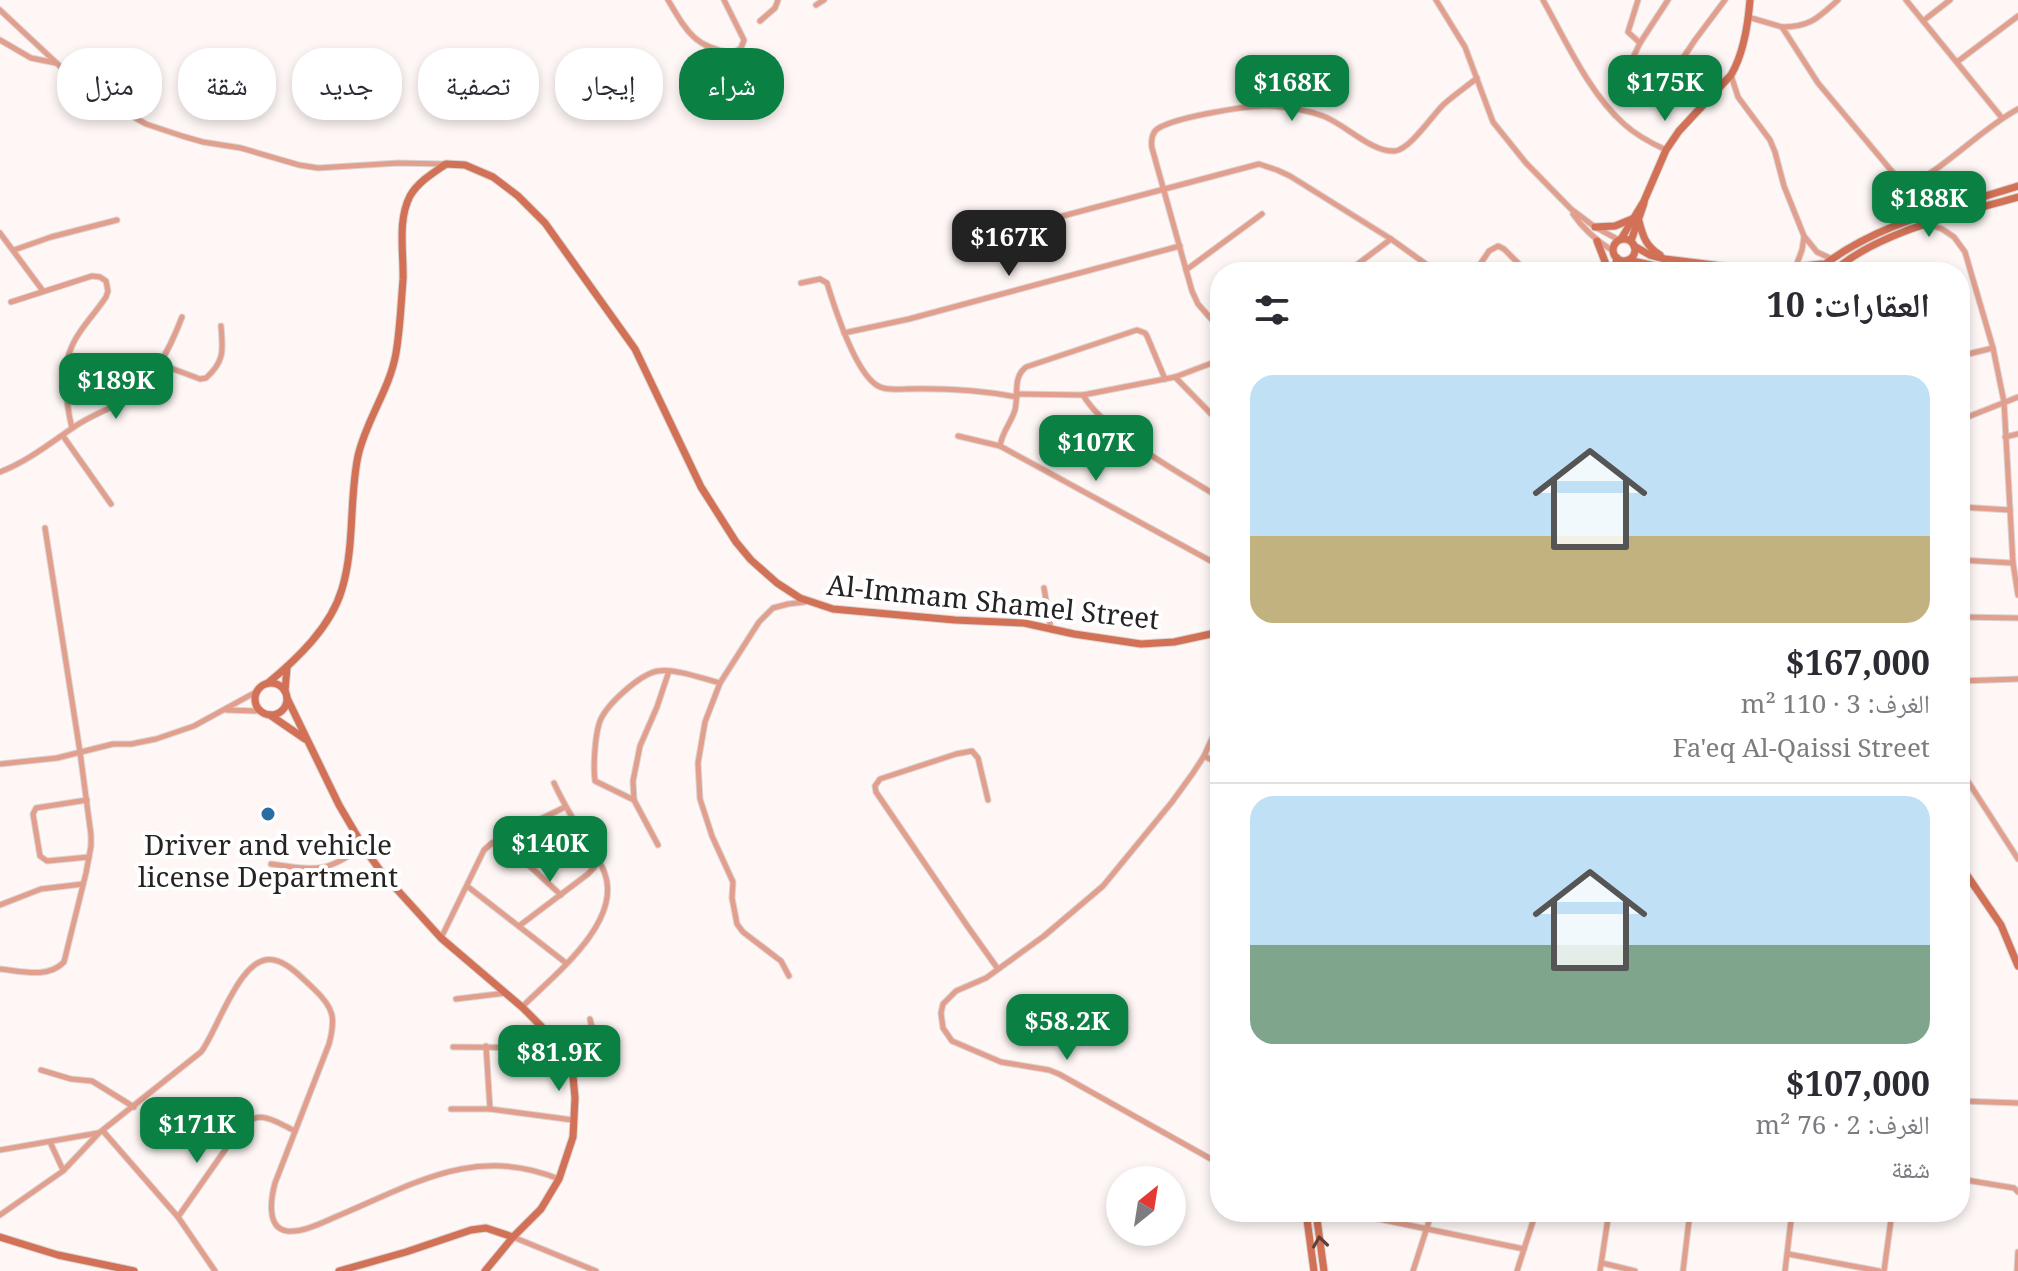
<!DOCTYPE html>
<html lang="ar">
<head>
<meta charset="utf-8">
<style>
	:root { --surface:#fff; --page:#f2f2f3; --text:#2b2b33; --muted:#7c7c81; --line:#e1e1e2; --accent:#0b8043 }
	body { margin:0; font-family:"Noto Serif","Noto Naskh Arabic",serif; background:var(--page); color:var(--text); direction:rtl; height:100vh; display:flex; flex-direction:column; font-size:30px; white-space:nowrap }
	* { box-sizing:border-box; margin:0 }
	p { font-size:26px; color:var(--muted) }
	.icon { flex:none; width:44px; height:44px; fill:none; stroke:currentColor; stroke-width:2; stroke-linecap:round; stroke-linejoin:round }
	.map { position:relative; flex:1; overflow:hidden; direction:ltr }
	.details { position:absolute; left:1210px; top:262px; width:760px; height:960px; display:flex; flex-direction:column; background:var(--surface); border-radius:32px; box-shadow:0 4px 12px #0003; direction:rtl }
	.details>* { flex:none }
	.top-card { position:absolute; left:24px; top:48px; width:760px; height:72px; direction:rtl; display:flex; gap:16px }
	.needle { width:52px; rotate:30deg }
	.controls { position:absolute; left:1106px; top:1166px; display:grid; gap:16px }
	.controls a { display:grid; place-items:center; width:80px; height:80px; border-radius:50%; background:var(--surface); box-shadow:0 4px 12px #0003; font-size:40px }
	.price { position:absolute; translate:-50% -68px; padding:0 18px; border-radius:16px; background:var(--accent); color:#fff; font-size:26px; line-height:52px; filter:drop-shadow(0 2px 4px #0008) }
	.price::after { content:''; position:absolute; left:50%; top:48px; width:24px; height:18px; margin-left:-12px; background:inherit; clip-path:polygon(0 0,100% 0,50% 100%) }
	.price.selected { background:#222; color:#fff }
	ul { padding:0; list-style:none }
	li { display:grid; align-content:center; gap:16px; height:424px; padding:0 40px }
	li+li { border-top:2px solid var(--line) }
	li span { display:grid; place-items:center; height:248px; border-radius:24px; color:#555 }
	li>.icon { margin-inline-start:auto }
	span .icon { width:144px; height:144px; fill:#fffc; stroke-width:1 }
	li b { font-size:34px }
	h2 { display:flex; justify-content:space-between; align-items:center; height:96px; padding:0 40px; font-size:34px }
	.tag { padding:0 28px; border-radius:32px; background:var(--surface); box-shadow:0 4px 12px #0003; font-size:28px; line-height:72px }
	.tag.selected { background:var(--accent); color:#fff }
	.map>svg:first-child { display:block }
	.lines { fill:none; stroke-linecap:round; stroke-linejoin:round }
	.street-casing { stroke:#dbd5d3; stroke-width:7 }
	.secondary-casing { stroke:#dbd5d3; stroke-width:9 }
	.street { stroke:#e39f8d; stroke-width:5 }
	.secondary { stroke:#d27156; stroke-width:7 }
	.oneway { stroke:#623e35 }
	.poi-dot { fill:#2a6da3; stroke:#fff; stroke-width:3 }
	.labels { text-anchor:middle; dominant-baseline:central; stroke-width:8; stroke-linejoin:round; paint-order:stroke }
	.street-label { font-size:28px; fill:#262323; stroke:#fff }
	.poi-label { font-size:28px; fill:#262323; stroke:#fff }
</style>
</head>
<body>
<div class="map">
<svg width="2018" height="1271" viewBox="0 0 2018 1271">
	<rect width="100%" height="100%" fill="#fef7f5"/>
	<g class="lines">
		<!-- street casing -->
		<g class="street-casing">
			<g id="street">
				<path d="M668,0C687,32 695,48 733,53L741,48L744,40L724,0"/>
				<path d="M1436,0L1465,47L1493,122L1526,163L1571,209L1595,227L1619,240"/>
				<path d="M1543,0C1566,41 1589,93 1624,124C1637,136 1651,143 1666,150"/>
				<path d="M1638,0L1628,32L1640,43"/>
				<path d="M1906,0L2002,118"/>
				<path d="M816,5L824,0"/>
				<path d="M0,10L79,84L93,94L146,124L182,136L203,142L241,148L299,165L318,168L398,163L445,164"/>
				<path d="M1748,17L1782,27L1818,83L1905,187L1925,214"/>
				<path d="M760,21L775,8L778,0"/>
				<path d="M1923,21L1950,0"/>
				<path d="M1782,27C1810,27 1818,18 1838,0"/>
				<path d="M0,40L31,58L56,63"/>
				<path d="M1957,62L2018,16"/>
				<path d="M1630,64L1640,43L1668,0"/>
				<path d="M1731,75L1738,97L1770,140L1775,152L1784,186L1804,236L1817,252L1832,259"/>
				<path d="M1667,82L1695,40L1725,0"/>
				<path d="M1905,187C1947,168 1978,131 2018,109"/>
				<path d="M1573,214C1584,230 1597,241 1613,251"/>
				<path d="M1928,224L1942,229L1954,237L1965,252L1993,348L2004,402L2013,563L2018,595"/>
				<path d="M0,233L43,291"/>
				<path d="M972,240L1259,164L1277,170L1290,176L1391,239L1437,272"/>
				<path d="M14,250L51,237L117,220"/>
				<path d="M1796,266L1802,250L1804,237"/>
				<path d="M1186,270L1262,214"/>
				<path d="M1347,272L1391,239"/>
				<path d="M1475,272L1489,251L1498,246L1504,249L1527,272"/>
				<path d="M801,283L820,279L827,283C835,309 854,368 875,384C884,391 895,389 905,389C943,388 980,390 1017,397"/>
				<path d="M11,302L92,276L100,277L106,281L108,291L106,297C95,314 77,331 70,351C62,370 67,408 72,428"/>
				<path d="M1220,329L1198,304L1192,291L1152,148C1151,142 1151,137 1155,131C1167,118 1249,105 1268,106C1287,107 1306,110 1323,116C1345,124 1372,153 1395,151C1410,149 1432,116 1443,105C1454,95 1466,87 1477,78"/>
				<path d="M844,333L909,319L1180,246"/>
				<path d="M1960,356L1993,348"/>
				<path d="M160,364L200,379L206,378C225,361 223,350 221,326"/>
				<path d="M1175,377L1220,423"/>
				<path d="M1017,394L1083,395L1175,377L1220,360"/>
				<path d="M1083,395C1106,434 1181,473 1220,498"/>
				<path d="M1960,420L2018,397"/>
				<path d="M63,436L111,504"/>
				<path d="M958,436L1000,446L1220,566"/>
				<path d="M2005,437L2018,434"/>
				<path d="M1000,446C1002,432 1011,423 1015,410C1019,394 1012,378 1026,367L1137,330L1145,333L1147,336L1165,379"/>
				<path d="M0,472C28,461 49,444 74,427C91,415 111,409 128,398C155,380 171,346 182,317"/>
				<path d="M1960,507L2010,510"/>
				<path d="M1960,560L2013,563"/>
				<path d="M1044,588L1051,630"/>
				<path d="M1960,617L2018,618"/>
				<path d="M1960,681L2018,679"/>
				<path d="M226,710L260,711"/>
				<path d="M1220,721L1204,756L1193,773L1172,802L1103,886L1044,936L986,978L956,991L943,1004L941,1013L943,1028L952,1041L1001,1062L1049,1070L1059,1074L1220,1164"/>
				<path d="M1204,756L1220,764"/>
				<path d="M0,764L57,758L113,744H131L156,739L194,726L256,692"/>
				<path d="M1960,769L2018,859"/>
				<path d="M87,800L36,808L33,814L40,856L47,861L89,857"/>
				<path d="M634,800L595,781C593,766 595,738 599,724C604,706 640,674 658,671C674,668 704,679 720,683"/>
				<path d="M988,800L978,758L972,751L956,754L880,779L875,786L876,792L968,927L998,969"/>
				<path d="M500,839L561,895"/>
				<path d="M658,845L634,800L633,781L640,746L657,707L669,671"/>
				<path d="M271,864C315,870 326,874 363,846"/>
				<path d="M467,886L566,963"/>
				<path d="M0,905L41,889L83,884"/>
				<path d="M519,926L588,874L599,862"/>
				<path d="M441,938L484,850L492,843L565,807"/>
				<path d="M0,969C21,971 48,979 64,962L86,873L91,846V835L80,752L45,528"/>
				<path d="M789,976L781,961L743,932L737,924L732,898L733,882L712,836L700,799L698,763L705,722L720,683L759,622L773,608L788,604L805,602"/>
				<path d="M456,999L506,993"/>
				<path d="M522,1007C553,976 622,923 605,874C602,864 595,855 590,847C577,826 564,805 554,783"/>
				<path d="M486,1046L490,1109"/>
				<path d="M453,1047L557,1048"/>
				<path d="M567,1061L579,1053L594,1036L590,1019"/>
				<path d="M41,1070L71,1079L92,1081L134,1107"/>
				<path d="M1960,1101L2018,1103"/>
				<path d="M451,1109H490L573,1120"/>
				<path d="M103,1131L178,1217"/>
				<path d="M50,1142L63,1170"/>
				<path d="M0,1150L98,1133"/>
				<path d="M1960,1179L2014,1188L2018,1192"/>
				<path d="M1345,1212L1524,1249L1536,1212"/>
				<path d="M0,1215L63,1171L99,1133L201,1052C218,1030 241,952 274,960C289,963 303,979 314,989C334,1008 336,1018 329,1044L275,1183C271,1198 266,1228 287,1231C304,1233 325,1221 340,1215C416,1183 476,1145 559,1179"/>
				<path d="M513,1237L596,1271"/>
				<path d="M1788,1254L1879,1271"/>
				<path d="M1602,1263L1635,1271"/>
				<path d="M215,1271L178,1217L239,1130C258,1107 272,1120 295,1131"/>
				<path d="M1413,1271L1432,1212"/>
				<path d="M1517,1271L1524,1249"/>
				<path d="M1600,1271L1609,1212"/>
				<path d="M1683,1271L1690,1212"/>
				<path d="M1785,1271L1792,1212"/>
				<path d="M1884,1271L1892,1212"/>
				<path d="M2017,1271L2018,1252"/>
			</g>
		</g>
		<!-- secondary casing -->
		<g class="secondary-casing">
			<g id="secondary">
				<path d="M1639,221C1643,237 1646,246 1660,255"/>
				<path d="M1595,227L1615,226L1632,219"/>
				<path d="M1621,239L1644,201L1666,150L1679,131L1731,75C1744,53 1748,25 1750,0"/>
				<circle cx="1624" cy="250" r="11"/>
				<path d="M1597,241L1609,272"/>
				<path d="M1631,241L1644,203"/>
				<path d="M1634,246L1650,255L1665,259L1771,272"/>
				<path d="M1628,260L1660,267L1709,272"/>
				<path d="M1767,270L1822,264"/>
				<path d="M1614,272L1617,258"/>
				<path d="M1641,272L1658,267"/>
				<path d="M1815,272C1872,224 1949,208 2018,186"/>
				<path d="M1833,272C1876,232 1962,213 2018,197"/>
				<path d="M268,683C297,659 331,627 342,589C355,546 349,499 358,456C366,420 390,389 396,353C400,330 401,304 403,280C404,254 397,221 410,196C418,182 433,173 446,164L465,165L493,177L518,196L545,223L635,349L701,487L736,542L751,560L777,583L800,598L833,609L955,620L1024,623L1074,634L1141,644L1174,642L1220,632"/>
				<circle cx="271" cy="699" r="16"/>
				<path d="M285,691L287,667"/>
				<path d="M287,698L339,805L366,851L382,873L441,938L522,1007L541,1026L567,1061L573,1076L575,1098L573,1137L559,1179L541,1209L513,1237L485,1271"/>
				<path d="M270,715L305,739"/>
				<path d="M1960,865L2001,925L2018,966"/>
				<path d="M1306,1212L1314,1271"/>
				<path d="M1316,1212L1324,1271"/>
				<path d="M0,1237L58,1255L134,1271"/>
				<path d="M339,1271L406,1252L471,1230L486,1228L513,1237"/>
			</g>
		</g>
		<!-- street -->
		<use href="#street" class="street"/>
		<!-- secondary -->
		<use href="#secondary" class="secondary"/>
	</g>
	<!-- one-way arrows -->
	<defs><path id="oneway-chevron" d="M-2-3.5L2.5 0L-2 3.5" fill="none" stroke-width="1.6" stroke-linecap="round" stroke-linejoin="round" transform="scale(2)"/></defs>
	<use class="oneway" href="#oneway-chevron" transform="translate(1320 1242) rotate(-98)"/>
	<!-- markers -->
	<circle class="poi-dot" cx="268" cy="814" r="8"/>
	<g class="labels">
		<!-- street labels -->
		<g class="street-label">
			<text transform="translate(993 601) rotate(6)">Al-Immam Shamel Street</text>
		</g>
		<!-- poi labels -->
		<g class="poi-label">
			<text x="268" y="844">Driver and vehicle<tspan x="268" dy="32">license Department</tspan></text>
		</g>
	</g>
</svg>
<div class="controls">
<a><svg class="needle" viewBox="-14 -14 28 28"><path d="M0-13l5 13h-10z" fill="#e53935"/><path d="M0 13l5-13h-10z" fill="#7c7c81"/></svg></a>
</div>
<b class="price" style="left:1292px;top:123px">$168K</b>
<b class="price" style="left:1665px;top:123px">$175K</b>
<b class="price" style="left:1929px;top:239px">$188K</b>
<b class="price selected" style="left:1009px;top:278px">$167K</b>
<b class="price" style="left:116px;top:421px">$189K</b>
<b class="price" style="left:1096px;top:483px">$107K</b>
<b class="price" style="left:550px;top:884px">$140K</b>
<b class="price" style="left:1067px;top:1062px">$58.2K</b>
<b class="price" style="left:559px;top:1093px">$81.9K</b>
<b class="price" style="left:197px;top:1165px">$171K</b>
<div class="top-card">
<a class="tag selected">شراء</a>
<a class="tag">إيجار</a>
<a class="tag">تصفية</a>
<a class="tag">جديد</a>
<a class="tag">شقة</a>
<a class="tag">منزل</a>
</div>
<section class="details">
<h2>العقارات: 10<svg class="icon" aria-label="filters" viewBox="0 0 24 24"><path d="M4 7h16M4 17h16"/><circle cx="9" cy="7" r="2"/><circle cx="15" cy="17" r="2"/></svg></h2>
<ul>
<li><span style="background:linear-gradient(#bfe0f5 65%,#c2b280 0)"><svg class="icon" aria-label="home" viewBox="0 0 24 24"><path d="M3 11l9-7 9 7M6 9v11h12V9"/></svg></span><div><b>$167,000</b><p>الغرف: 3 · 110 m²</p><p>Fa'eq Al-Qaissi Street</p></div></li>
<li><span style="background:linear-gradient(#bfe0f5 60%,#7fa58c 0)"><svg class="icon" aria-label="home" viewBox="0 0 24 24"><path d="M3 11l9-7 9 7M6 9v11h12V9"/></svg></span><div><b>$107,000</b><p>الغرف: 2 · 76 m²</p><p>شقة</p></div></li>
</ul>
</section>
</div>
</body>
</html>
